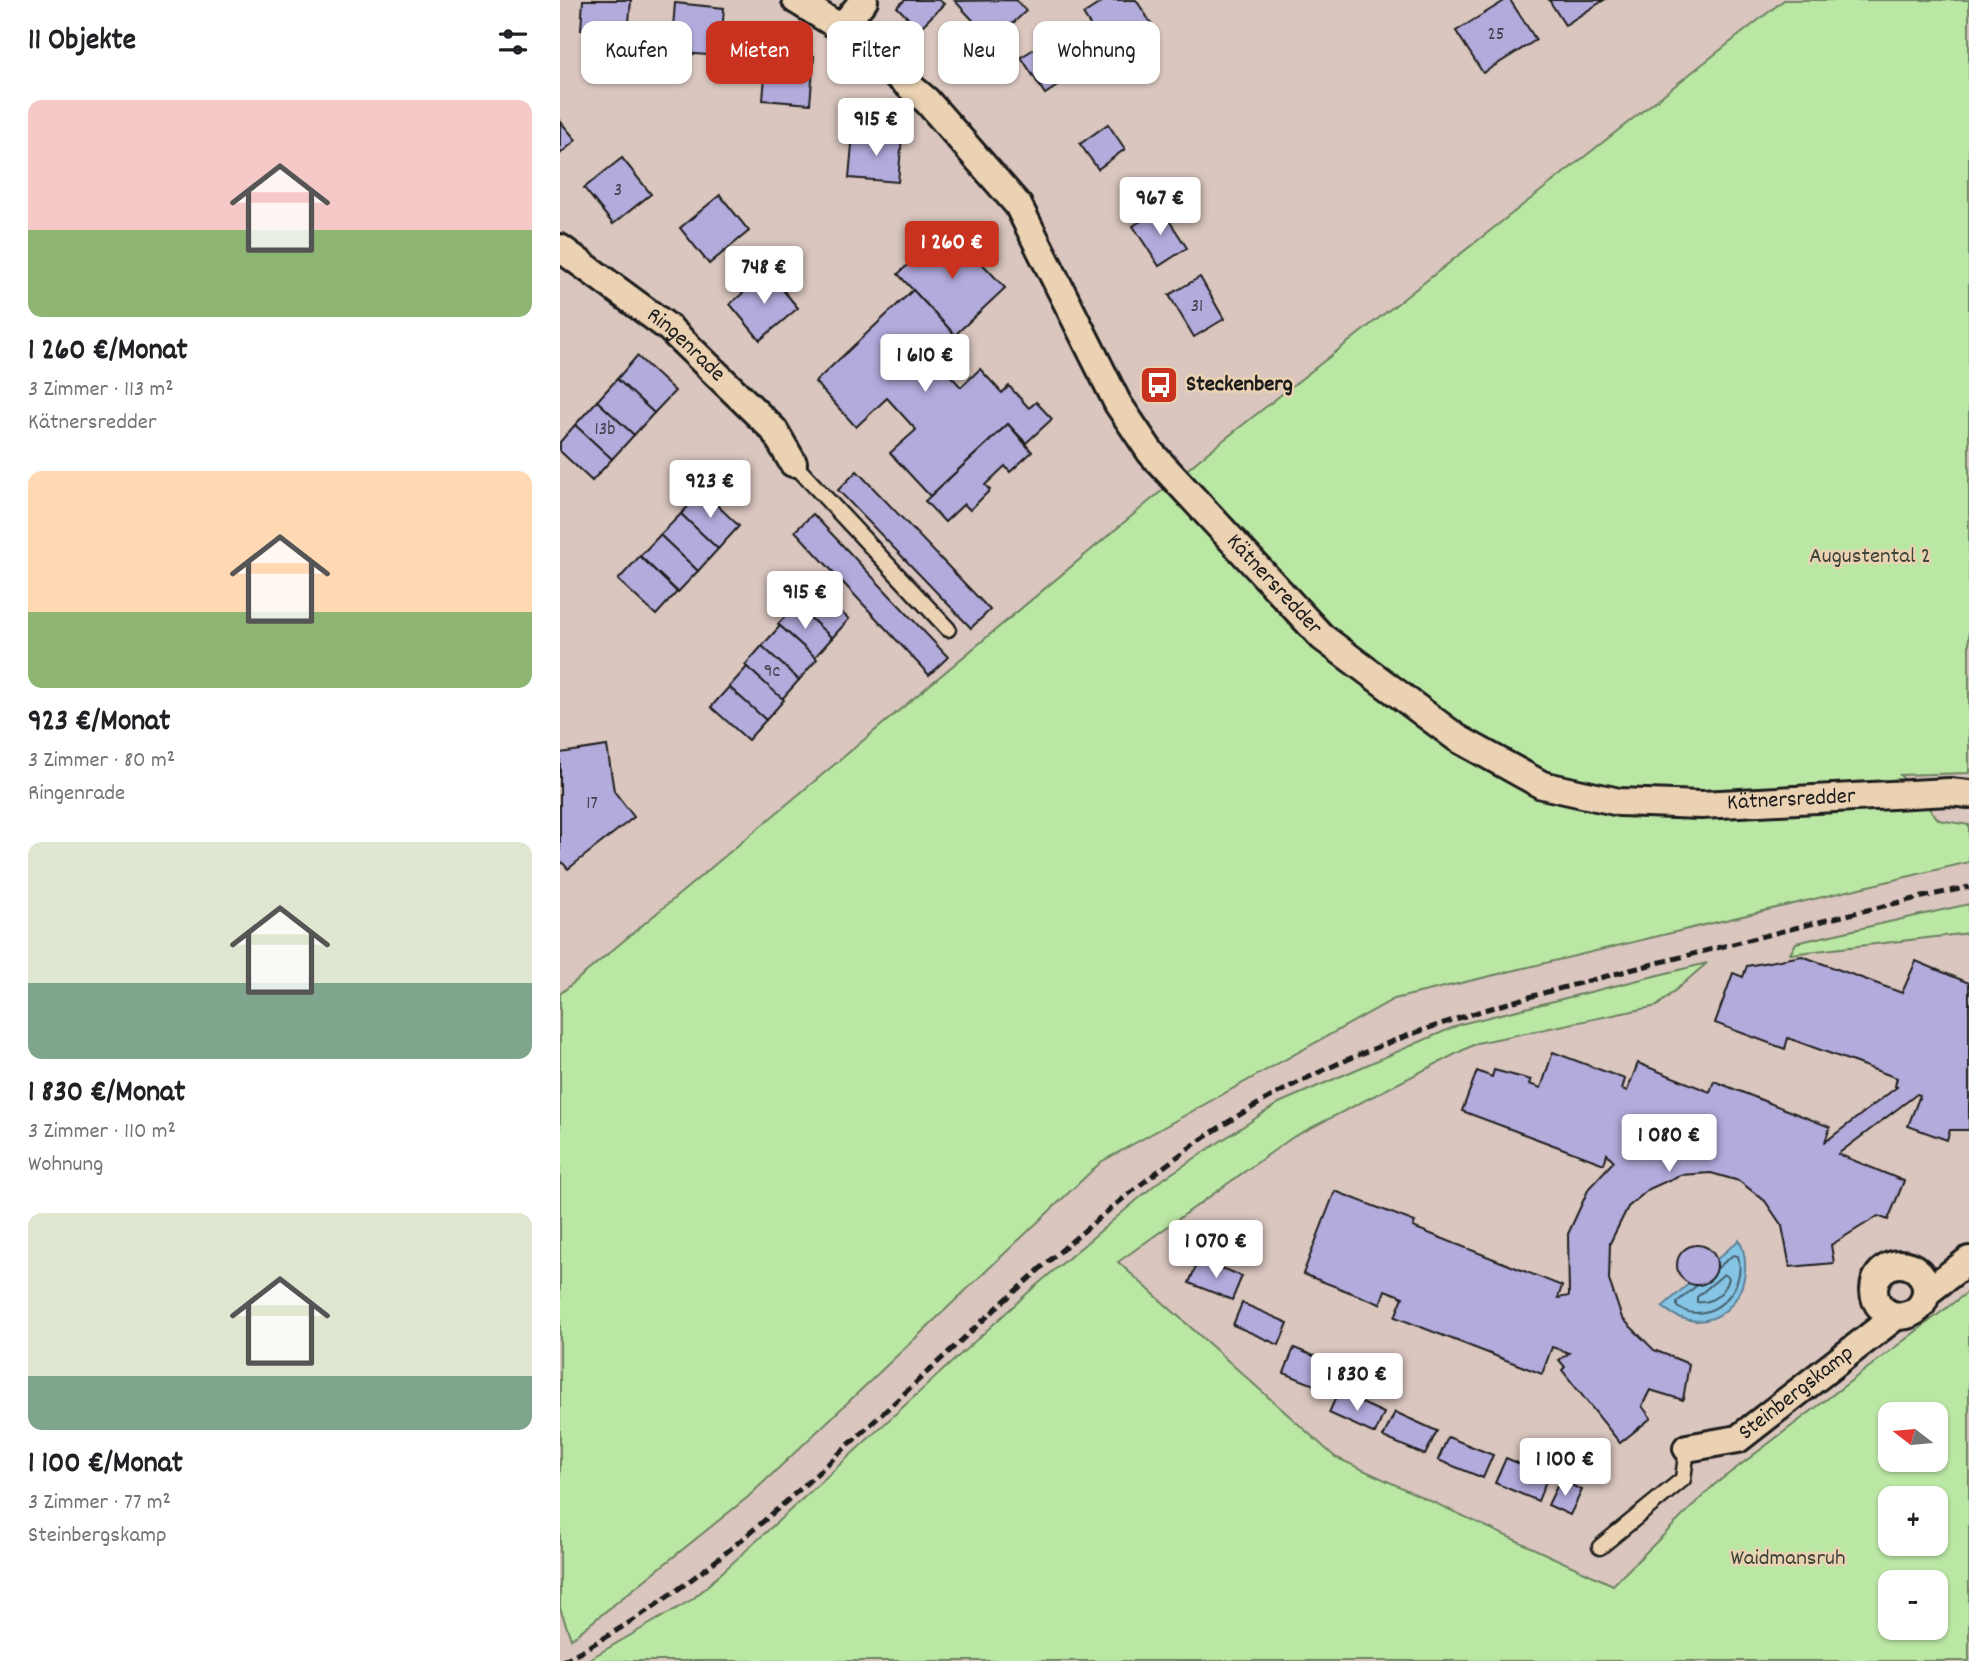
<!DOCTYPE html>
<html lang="de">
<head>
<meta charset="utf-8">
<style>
	:root { --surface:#fff; --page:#f2f2f2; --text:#202124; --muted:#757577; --accent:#c8321e }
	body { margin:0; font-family:Dekko,sans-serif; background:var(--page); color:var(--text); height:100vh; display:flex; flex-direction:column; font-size:26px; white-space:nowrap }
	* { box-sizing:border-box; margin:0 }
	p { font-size:23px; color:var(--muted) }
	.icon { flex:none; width:38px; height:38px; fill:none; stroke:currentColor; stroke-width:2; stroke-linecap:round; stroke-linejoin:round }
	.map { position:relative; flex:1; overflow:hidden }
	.drawer { display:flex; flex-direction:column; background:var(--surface); width:560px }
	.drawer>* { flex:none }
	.banner { position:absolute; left:21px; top:21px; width:665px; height:63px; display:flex; gap:14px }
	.needle { width:46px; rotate:286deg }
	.tools { position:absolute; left:1318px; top:1402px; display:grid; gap:14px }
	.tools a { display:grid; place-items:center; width:70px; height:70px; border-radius:14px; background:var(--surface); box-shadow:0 2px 5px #0004; font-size:35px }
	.price { position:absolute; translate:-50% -60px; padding:0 16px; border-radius:7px; background:#fff; color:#222; font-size:23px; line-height:46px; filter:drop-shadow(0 2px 4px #0008) }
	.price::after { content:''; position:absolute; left:50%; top:42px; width:21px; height:16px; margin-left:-10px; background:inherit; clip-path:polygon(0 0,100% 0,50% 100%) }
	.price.active { background:var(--accent); color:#fff }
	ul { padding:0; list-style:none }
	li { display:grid; align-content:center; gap:14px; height:371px; padding:0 28px }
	li span { display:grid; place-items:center; height:217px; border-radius:14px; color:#555 }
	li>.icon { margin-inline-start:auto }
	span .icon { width:126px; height:126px; fill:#fffc; stroke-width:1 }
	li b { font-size:30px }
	h2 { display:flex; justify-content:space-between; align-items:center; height:84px; padding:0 28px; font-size:30px }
	.pill { padding:0 24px; border-radius:14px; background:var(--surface); box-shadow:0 2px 5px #0004; font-size:24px; line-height:63px }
	.pill.active { background:var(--accent); color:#fff }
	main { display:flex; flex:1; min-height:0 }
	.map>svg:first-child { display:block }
	.green { fill:#bbe7a5; stroke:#6c8260; stroke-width:2; fill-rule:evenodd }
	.water { fill:#85c4e5; stroke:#5b8195; stroke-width:2 }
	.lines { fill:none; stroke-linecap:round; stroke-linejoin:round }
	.shore { stroke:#465f6c; stroke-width:2 }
	.building { fill:#b3abdc; stroke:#1c1c1c; stroke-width:2 }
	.lane-casing { stroke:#1c1c1c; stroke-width:19 }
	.street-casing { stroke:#1c1c1c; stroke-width:32 }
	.lane { stroke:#ebd2b3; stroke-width:14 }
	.street { stroke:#ebd2b3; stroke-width:26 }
	.rail { stroke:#1c1c1c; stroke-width:5; stroke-dasharray:10 5; stroke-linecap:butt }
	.labels { text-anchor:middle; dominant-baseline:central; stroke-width:5; stroke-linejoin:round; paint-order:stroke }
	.number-label { font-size:19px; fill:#42404c }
	.street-label { font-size:23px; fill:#1c1c1c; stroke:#ebd2b3 }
	.poi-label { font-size:23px; font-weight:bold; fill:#1c1c1c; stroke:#ebd2b3; text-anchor:start }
	.park-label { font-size:23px; fill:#3c4537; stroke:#ebd2b3 }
</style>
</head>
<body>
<main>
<section class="drawer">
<h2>11 Objekte<svg class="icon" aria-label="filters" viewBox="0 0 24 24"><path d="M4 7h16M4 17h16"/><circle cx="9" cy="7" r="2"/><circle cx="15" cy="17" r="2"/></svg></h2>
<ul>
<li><span style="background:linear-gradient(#f6c9c9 60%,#8fb573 0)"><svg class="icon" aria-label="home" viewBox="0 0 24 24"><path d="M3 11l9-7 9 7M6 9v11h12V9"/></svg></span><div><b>1 260 €/Monat</b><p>3 Zimmer · 113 m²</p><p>Kätnersredder</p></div></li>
<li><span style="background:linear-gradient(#ffd9b3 65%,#8fb573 0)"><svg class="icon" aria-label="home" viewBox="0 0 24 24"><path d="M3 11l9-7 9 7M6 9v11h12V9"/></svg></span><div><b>923 €/Monat</b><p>3 Zimmer · 80 m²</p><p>Ringenrade</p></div></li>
<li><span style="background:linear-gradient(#dfe7d0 65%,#7fa58c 0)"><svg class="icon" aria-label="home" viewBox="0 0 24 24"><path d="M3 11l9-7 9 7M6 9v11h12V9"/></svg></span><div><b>1 830 €/Monat</b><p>3 Zimmer · 110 m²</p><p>Wohnung</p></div></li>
<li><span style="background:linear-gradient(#dfe7d0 75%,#7fa58c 0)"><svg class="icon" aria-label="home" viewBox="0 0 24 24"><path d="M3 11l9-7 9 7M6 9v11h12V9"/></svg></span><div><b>1 100 €/Monat</b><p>3 Zimmer · 77 m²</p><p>Steinbergskamp</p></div></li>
</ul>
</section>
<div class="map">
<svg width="1409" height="1661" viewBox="0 0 1409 1661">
	<rect width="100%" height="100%" fill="#dac6bf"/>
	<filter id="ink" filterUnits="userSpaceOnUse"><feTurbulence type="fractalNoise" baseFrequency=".0143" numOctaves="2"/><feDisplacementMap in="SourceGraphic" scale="14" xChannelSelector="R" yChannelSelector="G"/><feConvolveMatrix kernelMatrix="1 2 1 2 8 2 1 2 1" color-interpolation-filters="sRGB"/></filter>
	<g filter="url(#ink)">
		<!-- green -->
		<g class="green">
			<path d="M1224,0H1409V773L1340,775L1379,820L1409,825V862L834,999L541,1162L188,1497L11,1639L0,1608V994L647,453Z"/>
			<path d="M1409,904V933L1230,954L1236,943Z"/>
			<path d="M1147,963L1097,1006L917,1043L733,1137L558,1262L775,1457L1053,1585L1154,1485L1409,1291V1661H26L133,1599L472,1289L597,1183L719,1103L901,1024ZM1330,1414H1376V1460H1330ZM1330,1498H1376V1544H1330ZM1330,1582H1376V1628H1330Z"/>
		</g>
		<!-- water -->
		<path class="water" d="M1179,1240C1199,1279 1168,1334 1121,1318C1114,1316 1107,1310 1102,1307Z"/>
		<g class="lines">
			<!-- shore -->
			<g class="shore">
				<path d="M1173,1255L1178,1256C1188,1289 1150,1328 1117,1307V1302Z"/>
				<path d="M1164,1274L1169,1278C1166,1292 1152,1304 1137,1302V1297Z"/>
			</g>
		</g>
		<!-- building -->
		<g class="building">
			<path d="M23,0H71L68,33L21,30Z"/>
			<path d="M345,0H379L384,4L359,29L337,7Z"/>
			<path d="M456,0L466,11L433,42L395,1Z"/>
			<path d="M545,0H576L593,26L549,55L523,14Z"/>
			<path d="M946,0H950L976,40L923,73L896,31Z"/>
			<path d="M989,0H1044L1005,25Z"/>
			<path d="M115,3L164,8L160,56L111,52Z"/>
			<path d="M494,37L517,73L485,94L461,57Z"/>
			<path d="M207,52L254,56L250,104L203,100Z"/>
			<path d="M0,121L16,140L0,154Z"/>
			<path d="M548,124L565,149L538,169L520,144Z"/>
			<path d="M293,133L342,137L338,182L289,178Z"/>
			<path d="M62,158L91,194L53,224L24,188Z"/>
			<path d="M160,195L189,231L149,264L120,228Z"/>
			<path d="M601,208L627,248L599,266L573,226Z"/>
			<path d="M388,227L445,288L395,335L338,274Z"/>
			<path d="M208,272L238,308L200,340L170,304Z"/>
			<path d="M640,277L664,319L634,337L609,295Z"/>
			<path d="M353,290L395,335L372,356L401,387L420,369L442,393L449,386L469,408L476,402L492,419L466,443L448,424L370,496L330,453L356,430L327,398L296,427L255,382Z"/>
			<path d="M77,356L115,391L94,413L57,379Z"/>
			<path d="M57,379L94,413L74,435L37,401Z"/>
			<path d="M37,401L74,435L52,459L15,425Z"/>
			<path d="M448,424L472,452L450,472L445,466L425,485L430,490L410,510L404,504L385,522L365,501Z"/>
			<path d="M15,425L52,459L32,481L0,451V442Z"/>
			<path d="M297,471L430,610L411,628L278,490Z"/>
			<path d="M142,491L179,526L158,549L121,514Z"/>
			<path d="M121,514L158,549L138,571L100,535Z"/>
			<path d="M253,514L388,657L369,675L235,531Z"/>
			<path d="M100,535L138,571L118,592L80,556Z"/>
			<path d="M80,556L117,592L96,615L58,580Z"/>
			<path d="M252,586L289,619L272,638L236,605Z"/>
			<path d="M236,605L272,638L255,657L218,624Z"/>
			<path d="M220,626L257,659L239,680L202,646Z"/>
			<path d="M202,646L239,680L222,699L185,665Z"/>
			<path d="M187,667L224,700L206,720L169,687Z"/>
			<path d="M169,687L206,720L188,740L151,707Z"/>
			<path d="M47,746L54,791L74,817L8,869L0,860V753Z"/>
			<path d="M1242,956L1342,993L1356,961L1409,983V1130H1390L1387,1140L1348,1126L1360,1095L1357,1094L1278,1154L1344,1181L1328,1220L1318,1216L1271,1245L1274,1263L1230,1267L1222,1226L1205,1201L1179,1181L1151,1173L1120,1175L1089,1189L1068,1207L1050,1243L1049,1280L1062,1318L1094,1350L1129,1364L1123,1400L1090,1390L1082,1406L1091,1418L1060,1443L1002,1370L1005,1367L999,1360L1009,1353L992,1347L982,1374L835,1317L843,1297L825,1290L820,1304L743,1274L775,1191L855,1222L853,1227L1002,1286L998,1298L1009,1296L1008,1234L1029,1188L1054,1161L1047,1154L1044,1164L902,1111L917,1071L932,1077L934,1070L971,1080L969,1084L981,1088L993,1052L1065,1079L1062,1089L1067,1091L1078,1063L1150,1092L1154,1081L1270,1127L1265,1142L1337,1087L1335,1086L1337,1078L1228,1038L1225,1049L1155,1023L1173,973L1183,977L1187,966Z"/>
			<circle cx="1137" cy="1265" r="20"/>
			<path d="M639,1259L682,1276L672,1300L629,1283Z"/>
			<path d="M682,1303L728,1323L719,1345L673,1325Z"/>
			<path d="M734,1348L774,1364L764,1389L724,1373Z"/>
			<path d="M778,1392L824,1413L815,1434L769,1413Z"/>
			<path d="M835,1412L877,1431L865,1455L823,1437Z"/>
			<path d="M888,1437L933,1455L923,1478L878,1460Z"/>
			<path d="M946,1458L988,1476L978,1501L935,1483Z"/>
			<path d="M1000,1480L1022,1490L1010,1515L988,1505Z"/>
		</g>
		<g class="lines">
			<!-- lane casing -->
			<g class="lane-casing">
				<g id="lane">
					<path d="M233,463L388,629"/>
					<path d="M1040,1547L1123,1479L1127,1448"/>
				</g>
			</g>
			<!-- street casing -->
			<g class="street-casing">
				<g id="street">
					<path id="s1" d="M236,0L281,28L367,101L458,205L558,404L591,453L762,637L897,738L982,785L1059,802L1141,805L1389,792L1409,794"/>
					<path d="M281,28L304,0"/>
					<path id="s2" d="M0,248L109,328L214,430L233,463"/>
					<circle cx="1340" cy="1290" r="26"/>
					<path d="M1366,1293L1409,1260"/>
					<path id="s3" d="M1127,1448L1178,1439L1336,1316"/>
				</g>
			</g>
			<!-- lane -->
			<use href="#lane" class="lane"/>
			<!-- street -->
			<use href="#street" class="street"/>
			<!-- rail -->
			<path class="rail" d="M2,1661C110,1606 195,1531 284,1449C397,1346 507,1236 632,1146C778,1043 935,1005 1105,961C1206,936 1307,908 1409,887"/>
		</g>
	</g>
	<!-- icons -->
	<defs>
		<g id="bus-square" transform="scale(2.0125)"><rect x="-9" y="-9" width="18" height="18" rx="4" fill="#c8321e" stroke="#ebd2b3"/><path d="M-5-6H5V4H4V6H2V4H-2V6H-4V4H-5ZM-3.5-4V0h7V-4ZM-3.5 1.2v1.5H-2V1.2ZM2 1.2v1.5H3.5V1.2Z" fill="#fff"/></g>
	</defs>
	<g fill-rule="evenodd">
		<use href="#bus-square" x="599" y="385"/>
	</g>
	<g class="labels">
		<!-- number labels -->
		<g class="number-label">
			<text x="936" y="35">25</text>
			<text x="58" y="191">3</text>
			<text x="637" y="307">31</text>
			<text x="45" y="430">13b</text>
			<text x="212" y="672">9c</text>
			<text x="32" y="804">17</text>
		</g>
		<!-- street labels -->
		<g class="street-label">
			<text stroke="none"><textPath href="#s2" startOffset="159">Ringenrade</textPath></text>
			<text stroke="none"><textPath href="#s1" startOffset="766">Kätnersredder</textPath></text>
			<text stroke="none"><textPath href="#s1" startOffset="1354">Kätnersredder</textPath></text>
			<text stroke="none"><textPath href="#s3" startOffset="126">Steinbergskamp</textPath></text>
		</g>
		<!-- poi labels -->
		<g class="poi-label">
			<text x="626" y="385">Steckenberg</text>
		</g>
		<!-- park labels -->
		<g class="park-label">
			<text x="1310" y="557">Augustental 2</text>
			<text x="1228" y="1559">Waidmansruh</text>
		</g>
	</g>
</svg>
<div class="tools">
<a><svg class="needle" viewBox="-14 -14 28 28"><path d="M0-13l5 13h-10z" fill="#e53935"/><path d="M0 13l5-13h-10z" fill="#757577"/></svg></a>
<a>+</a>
<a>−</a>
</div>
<b class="price" style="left:316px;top:158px">915 €</b>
<b class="price" style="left:600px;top:237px">967 €</b>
<b class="price active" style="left:392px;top:281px">1 260 €</b>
<b class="price" style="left:204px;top:306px">748 €</b>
<b class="price" style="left:365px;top:394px">1 610 €</b>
<b class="price" style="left:150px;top:520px">923 €</b>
<b class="price" style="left:245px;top:631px">915 €</b>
<b class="price" style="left:1109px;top:1174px">1 080 €</b>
<b class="price" style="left:656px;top:1280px">1 070 €</b>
<b class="price" style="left:797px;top:1413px">1 830 €</b>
<b class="price" style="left:1005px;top:1498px">1 100 €</b>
<div class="banner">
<a class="pill">Kaufen</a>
<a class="pill active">Mieten</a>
<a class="pill">Filter</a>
<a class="pill">Neu</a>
<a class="pill">Wohnung</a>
</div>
</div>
</main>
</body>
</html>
